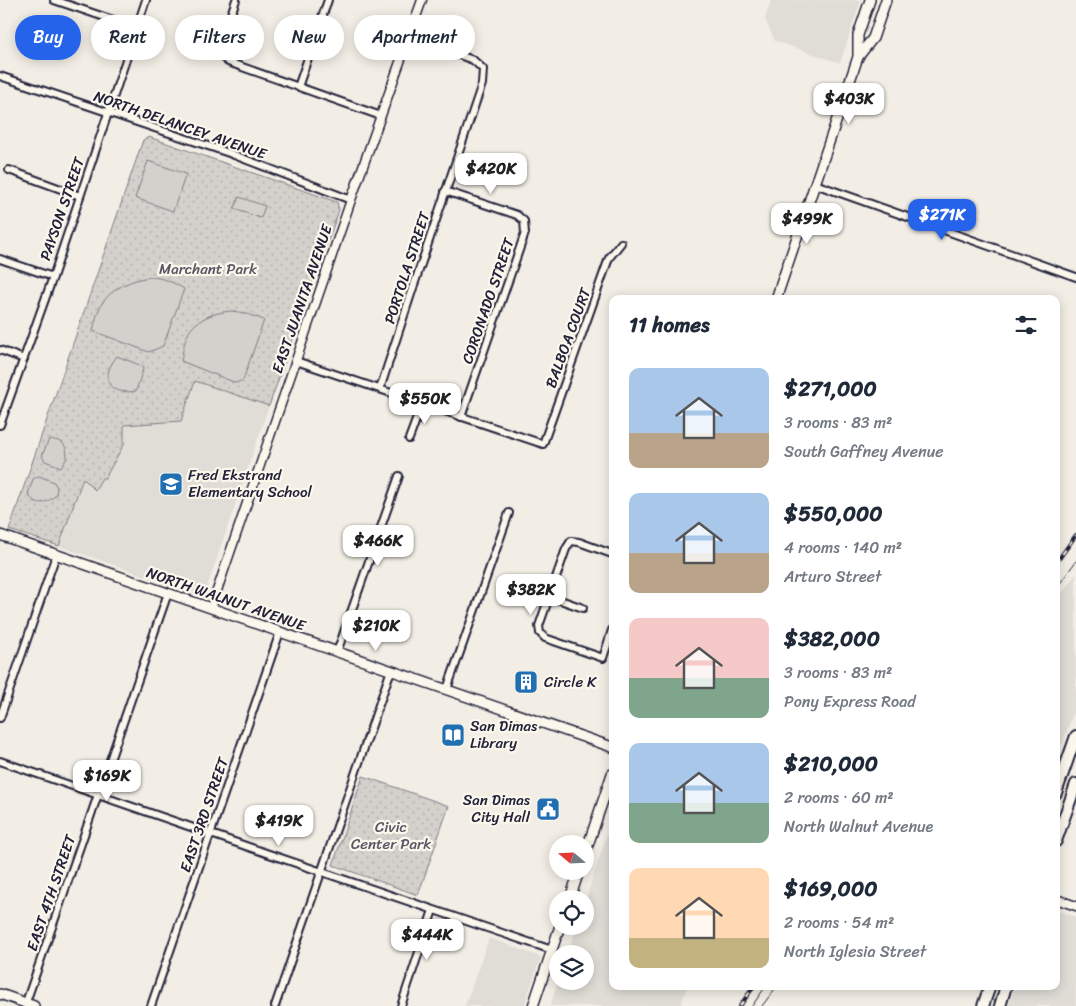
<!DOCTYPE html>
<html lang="en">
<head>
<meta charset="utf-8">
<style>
	:root { --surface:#fff; --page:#f6f6f7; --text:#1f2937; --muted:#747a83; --accent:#2563eb }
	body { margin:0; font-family:Sriracha,sans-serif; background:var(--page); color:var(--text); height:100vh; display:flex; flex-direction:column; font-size:19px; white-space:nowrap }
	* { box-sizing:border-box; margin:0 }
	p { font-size:16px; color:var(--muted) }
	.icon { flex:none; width:28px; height:28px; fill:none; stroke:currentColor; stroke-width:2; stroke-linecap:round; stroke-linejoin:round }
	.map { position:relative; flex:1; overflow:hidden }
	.side { position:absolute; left:609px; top:295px; width:451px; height:695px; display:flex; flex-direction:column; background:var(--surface); border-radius:10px; box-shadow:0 2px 12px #0003 }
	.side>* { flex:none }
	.banner { position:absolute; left:15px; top:15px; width:475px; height:45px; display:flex; gap:10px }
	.needle { width:32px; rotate:289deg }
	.tools { position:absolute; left:549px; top:835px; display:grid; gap:10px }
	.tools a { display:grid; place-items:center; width:45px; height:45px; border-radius:50%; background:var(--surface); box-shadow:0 2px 12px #0003; font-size:25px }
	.price { position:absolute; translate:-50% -42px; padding:0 11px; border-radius:10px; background:#fff; color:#222; font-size:16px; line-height:32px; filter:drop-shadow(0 1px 2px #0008) }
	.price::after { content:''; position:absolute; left:50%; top:30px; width:15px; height:11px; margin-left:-8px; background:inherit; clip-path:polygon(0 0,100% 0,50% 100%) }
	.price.current { background:var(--accent); color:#fff }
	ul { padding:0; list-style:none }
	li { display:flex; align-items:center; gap:15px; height:125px; padding:0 20px }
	li span { display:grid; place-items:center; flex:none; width:140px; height:100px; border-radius:10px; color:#555 }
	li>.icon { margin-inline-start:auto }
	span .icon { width:60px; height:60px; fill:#fffc; stroke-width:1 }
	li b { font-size:21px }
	h2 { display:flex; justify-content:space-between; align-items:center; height:60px; padding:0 20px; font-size:21px }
	.pill { padding:0 18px; border-radius:22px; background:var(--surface); box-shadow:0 2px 12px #0003; font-size:18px; line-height:45px }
	.pill.current { background:var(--accent); color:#fff }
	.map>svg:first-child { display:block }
	.built { fill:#e0dcd6 }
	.grass { fill:url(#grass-dots); stroke:#7b7a84 }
	.garden { fill:#d4d1cc; stroke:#7b7a84 }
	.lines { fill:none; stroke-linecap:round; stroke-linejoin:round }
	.minor-casing { stroke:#22223b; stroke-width:10 }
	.tertiary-casing { stroke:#22223b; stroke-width:11 }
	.secondary-casing { stroke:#22223b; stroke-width:12 }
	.primary-casing { stroke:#22223b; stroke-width:14 }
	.minor { stroke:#fbf7ec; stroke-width:6 }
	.tertiary { stroke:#fbf7ec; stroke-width:8 }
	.secondary { stroke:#fbf7ec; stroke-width:9 }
	.primary { stroke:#fbf7ec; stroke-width:10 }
	.tram { stroke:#22223b; stroke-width:1 }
	.rail-casing { stroke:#22223b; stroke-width:4 }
	.rail { stroke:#fbf7ec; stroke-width:2; stroke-dasharray:5.5; stroke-linecap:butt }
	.labels { text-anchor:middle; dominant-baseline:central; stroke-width:4.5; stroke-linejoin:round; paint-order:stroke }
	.street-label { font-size:15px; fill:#22223b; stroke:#fbf7ec }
	.park-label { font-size:15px; fill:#575766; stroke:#fbf7ec }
	.poi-label { font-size:15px; fill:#22223b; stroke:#fbf7ec; text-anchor:start }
</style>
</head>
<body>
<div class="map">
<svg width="1076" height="1006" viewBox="0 0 1076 1006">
	<defs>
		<pattern id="grass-dots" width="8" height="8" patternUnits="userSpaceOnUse" patternTransform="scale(1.25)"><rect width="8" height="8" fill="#d4d1cc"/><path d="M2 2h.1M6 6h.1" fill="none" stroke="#b6b3b0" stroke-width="1.8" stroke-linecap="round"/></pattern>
	</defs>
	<rect width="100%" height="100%" fill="#f2eee5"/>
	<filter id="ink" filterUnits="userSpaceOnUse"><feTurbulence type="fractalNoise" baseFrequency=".02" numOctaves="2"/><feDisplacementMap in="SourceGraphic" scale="10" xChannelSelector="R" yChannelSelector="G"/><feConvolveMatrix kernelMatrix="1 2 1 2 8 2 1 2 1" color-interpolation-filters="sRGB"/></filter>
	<g filter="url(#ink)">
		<!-- built -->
		<g class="built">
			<path d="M771,0H861L840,63L775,41L765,19Z"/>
			<path d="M195,381L269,406L204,596L59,546L83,477L124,444V425L181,421Z"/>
			<path d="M1076,574V706L1056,761V602Z"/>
			<path d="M612,819V986H687L681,1006H550L558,981H585V954H568L577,926H585V902Z"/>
			<path d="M1056,910L1076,917V1006H1008L1015,986H1056Z"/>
			<path d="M489,938L541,957L524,1006H465Z"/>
		</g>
		<!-- grass -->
		<g class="grass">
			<path d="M149,137L337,202L339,210L269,406L195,381L181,421L124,425V444L105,478H102L95,490L83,478L59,546L9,530L143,140Z"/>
			<path d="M363,776L449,806L418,895L333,865Z"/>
		</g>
		<!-- garden -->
		<g class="garden">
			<path d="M148,161L186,174L173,211L135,198Z"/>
			<path d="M239,197L265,206L261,218L234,209Z"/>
			<path d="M151,277C164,278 173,282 184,289L163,346L149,352L93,331C95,322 97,313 101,305C111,288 132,279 151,277Z"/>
			<path d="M232,311L244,313L264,320L243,380L236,383L181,361C183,352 184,341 188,334C196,318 216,312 232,311Z"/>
			<path d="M117,356L142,366L143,369L136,391C125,393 106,392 108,375C108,368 113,362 117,356Z"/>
			<path d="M49,439C62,441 67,443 67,458L61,467L45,461L42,456Z"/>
			<path d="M39,476L54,482L57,488L56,495C46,504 36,507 28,494L33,479Z"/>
		</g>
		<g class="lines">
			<!-- minor casing -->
			<g class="minor-casing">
				<g id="minor">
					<path d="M54,0L137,28"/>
					<path d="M236,0L220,46L221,56L228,62L381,116"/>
					<path d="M0,76L229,153L351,200"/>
					<path d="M298,87L328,0"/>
					<path d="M9,170L80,196"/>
					<path d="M815,184L1076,277"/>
					<path d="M445,191L517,215L524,221L525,233L461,417"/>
					<path d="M0,259L53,277"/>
					<path d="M0,350L24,359"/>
					<path d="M296,361L543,444L609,258L621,243"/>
					<path d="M380,389L413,288L482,84L483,69L473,60L409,37"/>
					<path d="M0,425L53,277L146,0"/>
					<path d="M409,439L422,404"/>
					<path d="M612,554L579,542L571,541L566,549L539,626L540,633L545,638L603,658L612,630"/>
					<path d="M549,596L583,608"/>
					<path d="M337,652L399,476"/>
					<path d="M447,689L509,513"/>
					<path d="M0,718L56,555"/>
					<path d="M0,761L266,853L552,950"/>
					<path d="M25,1005L168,593"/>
					<path d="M151,1006L280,632"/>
					<path d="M275,1006L391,670"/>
					<path d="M401,1006L433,910"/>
				</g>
			</g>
			<!-- tertiary casing -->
			<g class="tertiary-casing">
				<g id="tertiary">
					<path d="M211,608L351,200L422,0"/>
					<path d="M1056,899L1076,906"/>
				</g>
			</g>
			<!-- secondary casing -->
			<g class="secondary-casing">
				<g id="secondary">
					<path d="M858,57L873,38L886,0"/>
					<path d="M776,299L858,57V35L870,0"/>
					<path d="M0,535L612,747"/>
					<path d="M585,854L612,774"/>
					<path d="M570,899L579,871"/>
					<path d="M0,994L34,1006"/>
					<path d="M533,1006L560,926"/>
				</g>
			</g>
			<!-- primary casing -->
			<g class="primary-casing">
				<g id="primary">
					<path d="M1056,793L1076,736"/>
					<path d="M1056,841L1076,784"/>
					<path d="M983,1006L990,986"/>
					<path d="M1000,1006L1006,986"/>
				</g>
			</g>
			<!-- minor -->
			<use href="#minor" class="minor"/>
			<!-- tertiary -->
			<use href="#tertiary" class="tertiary"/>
			<!-- secondary -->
			<use href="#secondary" class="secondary"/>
			<!-- primary -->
			<use href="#primary" class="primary"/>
			<!-- tram -->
			<g class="tram">
				<path d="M1056,589L1076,561"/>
				<path d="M752,1006L766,986"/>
				<path d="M762,1006L777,986"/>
			</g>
			<!-- rail casing -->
			<g class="rail-casing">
				<g id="rail">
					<path d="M1056,563L1076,535"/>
					<path d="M740,1006L754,986"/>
				</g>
			</g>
			<!-- rail -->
			<use href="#rail" class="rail"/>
		</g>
	</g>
	<!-- icons -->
	<defs>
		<g id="school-square" transform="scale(1.25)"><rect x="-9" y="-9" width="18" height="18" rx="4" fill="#1f6fb2" stroke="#fbf7ec"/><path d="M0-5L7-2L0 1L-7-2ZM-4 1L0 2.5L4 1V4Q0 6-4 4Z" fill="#fff"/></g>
		<g id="building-square" transform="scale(1.25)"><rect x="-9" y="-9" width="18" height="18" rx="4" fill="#1f6fb2" stroke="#fbf7ec"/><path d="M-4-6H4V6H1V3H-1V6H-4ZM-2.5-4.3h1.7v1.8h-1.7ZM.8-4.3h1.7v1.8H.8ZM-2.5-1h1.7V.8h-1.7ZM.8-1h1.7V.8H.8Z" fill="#fff"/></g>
		<g id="library-square" transform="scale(1.25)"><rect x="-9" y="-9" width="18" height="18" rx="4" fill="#1f6fb2" stroke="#fbf7ec"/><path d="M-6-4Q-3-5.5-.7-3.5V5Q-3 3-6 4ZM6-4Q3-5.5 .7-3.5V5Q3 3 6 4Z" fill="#fff"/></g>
		<g id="civic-square" transform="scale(1.25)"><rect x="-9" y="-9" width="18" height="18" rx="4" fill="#1f6fb2" stroke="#fbf7ec"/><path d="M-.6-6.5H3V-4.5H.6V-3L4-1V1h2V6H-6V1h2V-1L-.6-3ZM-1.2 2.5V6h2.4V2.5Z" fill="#fff"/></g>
	</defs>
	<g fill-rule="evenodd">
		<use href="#school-square" x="171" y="484"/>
		<use href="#building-square" x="526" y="682"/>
		<use href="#library-square" x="453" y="735"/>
		<use href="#civic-square" x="548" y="809"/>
	</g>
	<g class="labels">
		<!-- street labels -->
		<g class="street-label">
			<text transform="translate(180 125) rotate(19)">NORTH DELANCEY AVENUE</text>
			<text transform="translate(62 209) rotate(-71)">PAYSON STREET</text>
			<text transform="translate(407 268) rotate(-72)">PORTOLA STREET</text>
			<text transform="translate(302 299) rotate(-71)">EAST JUANITA AVENUE</text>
			<text transform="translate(488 301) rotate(-71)">CORONADO STREET</text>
			<text transform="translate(568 338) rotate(-70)">BALBOA COURT</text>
			<text transform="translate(226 599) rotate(19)">NORTH WALNUT AVENUE</text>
			<text transform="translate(204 815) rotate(-71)">EAST 3RD STREET</text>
			<text transform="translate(51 893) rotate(-71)">EAST 4TH STREET</text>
		</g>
		<!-- park labels -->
		<g class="park-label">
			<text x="208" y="269">Marchant Park</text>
			<text x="391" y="827">Civic<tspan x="391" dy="17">Center Park</tspan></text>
		</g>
		<!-- poi labels -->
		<g class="poi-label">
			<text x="188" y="475">Fred Ekstrand<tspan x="188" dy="17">Elementary School</tspan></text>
			<text x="544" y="682">Circle K</text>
			<text x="470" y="726">San Dimas<tspan x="470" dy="17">Library</tspan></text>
			<text x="530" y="800" text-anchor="end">San Dimas<tspan x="530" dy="17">City Hall</tspan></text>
		</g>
	</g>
</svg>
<div class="tools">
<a><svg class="needle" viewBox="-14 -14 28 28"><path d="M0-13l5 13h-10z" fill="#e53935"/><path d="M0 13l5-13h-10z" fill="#747a83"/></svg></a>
<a><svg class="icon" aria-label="locate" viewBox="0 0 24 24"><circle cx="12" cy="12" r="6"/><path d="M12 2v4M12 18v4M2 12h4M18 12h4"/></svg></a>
<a><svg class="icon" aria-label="layers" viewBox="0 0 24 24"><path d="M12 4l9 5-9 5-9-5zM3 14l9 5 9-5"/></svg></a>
</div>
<b class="price" style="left:849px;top:125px">$403K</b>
<b class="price" style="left:491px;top:195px">$420K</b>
<b class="price current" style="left:942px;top:241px">$271K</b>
<b class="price" style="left:807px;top:245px">$499K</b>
<b class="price" style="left:425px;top:425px">$550K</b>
<b class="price" style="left:378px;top:567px">$466K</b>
<b class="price" style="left:531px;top:616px">$382K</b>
<b class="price" style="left:376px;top:652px">$210K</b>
<b class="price" style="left:107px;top:802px">$169K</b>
<b class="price" style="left:279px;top:847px">$419K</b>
<b class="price" style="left:427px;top:961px">$444K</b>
<div class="banner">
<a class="pill current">Buy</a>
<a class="pill">Rent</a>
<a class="pill">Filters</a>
<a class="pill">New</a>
<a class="pill">Apartment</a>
</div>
<section class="side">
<h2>11 homes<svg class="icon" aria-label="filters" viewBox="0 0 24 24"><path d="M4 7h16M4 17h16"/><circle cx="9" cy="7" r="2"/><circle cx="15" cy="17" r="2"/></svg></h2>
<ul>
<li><span style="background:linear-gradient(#a9c7e8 65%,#b9a48a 0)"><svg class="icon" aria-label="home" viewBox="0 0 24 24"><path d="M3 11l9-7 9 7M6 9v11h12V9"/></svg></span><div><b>$271,000</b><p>3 rooms · 83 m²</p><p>South Gaffney Avenue</p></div></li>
<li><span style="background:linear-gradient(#a9c7e8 60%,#b9a48a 0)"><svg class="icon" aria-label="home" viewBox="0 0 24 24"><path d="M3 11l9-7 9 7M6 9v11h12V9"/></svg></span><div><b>$550,000</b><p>4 rooms · 140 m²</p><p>Arturo Street</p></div></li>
<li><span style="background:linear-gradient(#f6c9c9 60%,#7fa58c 0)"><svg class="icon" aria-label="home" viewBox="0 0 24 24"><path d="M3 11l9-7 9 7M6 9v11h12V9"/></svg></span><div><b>$382,000</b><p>3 rooms · 83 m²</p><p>Pony Express Road</p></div></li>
<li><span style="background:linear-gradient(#a9c7e8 60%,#7fa58c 0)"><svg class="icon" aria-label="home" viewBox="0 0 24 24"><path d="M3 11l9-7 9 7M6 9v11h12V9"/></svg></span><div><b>$210,000</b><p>2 rooms · 60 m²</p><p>North Walnut Avenue</p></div></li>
<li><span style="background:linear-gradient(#ffd9b3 70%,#c2b280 0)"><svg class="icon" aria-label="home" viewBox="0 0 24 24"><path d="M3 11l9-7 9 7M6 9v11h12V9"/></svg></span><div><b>$169,000</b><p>2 rooms · 54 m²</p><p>North Iglesia Street</p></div></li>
</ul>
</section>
</div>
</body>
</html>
